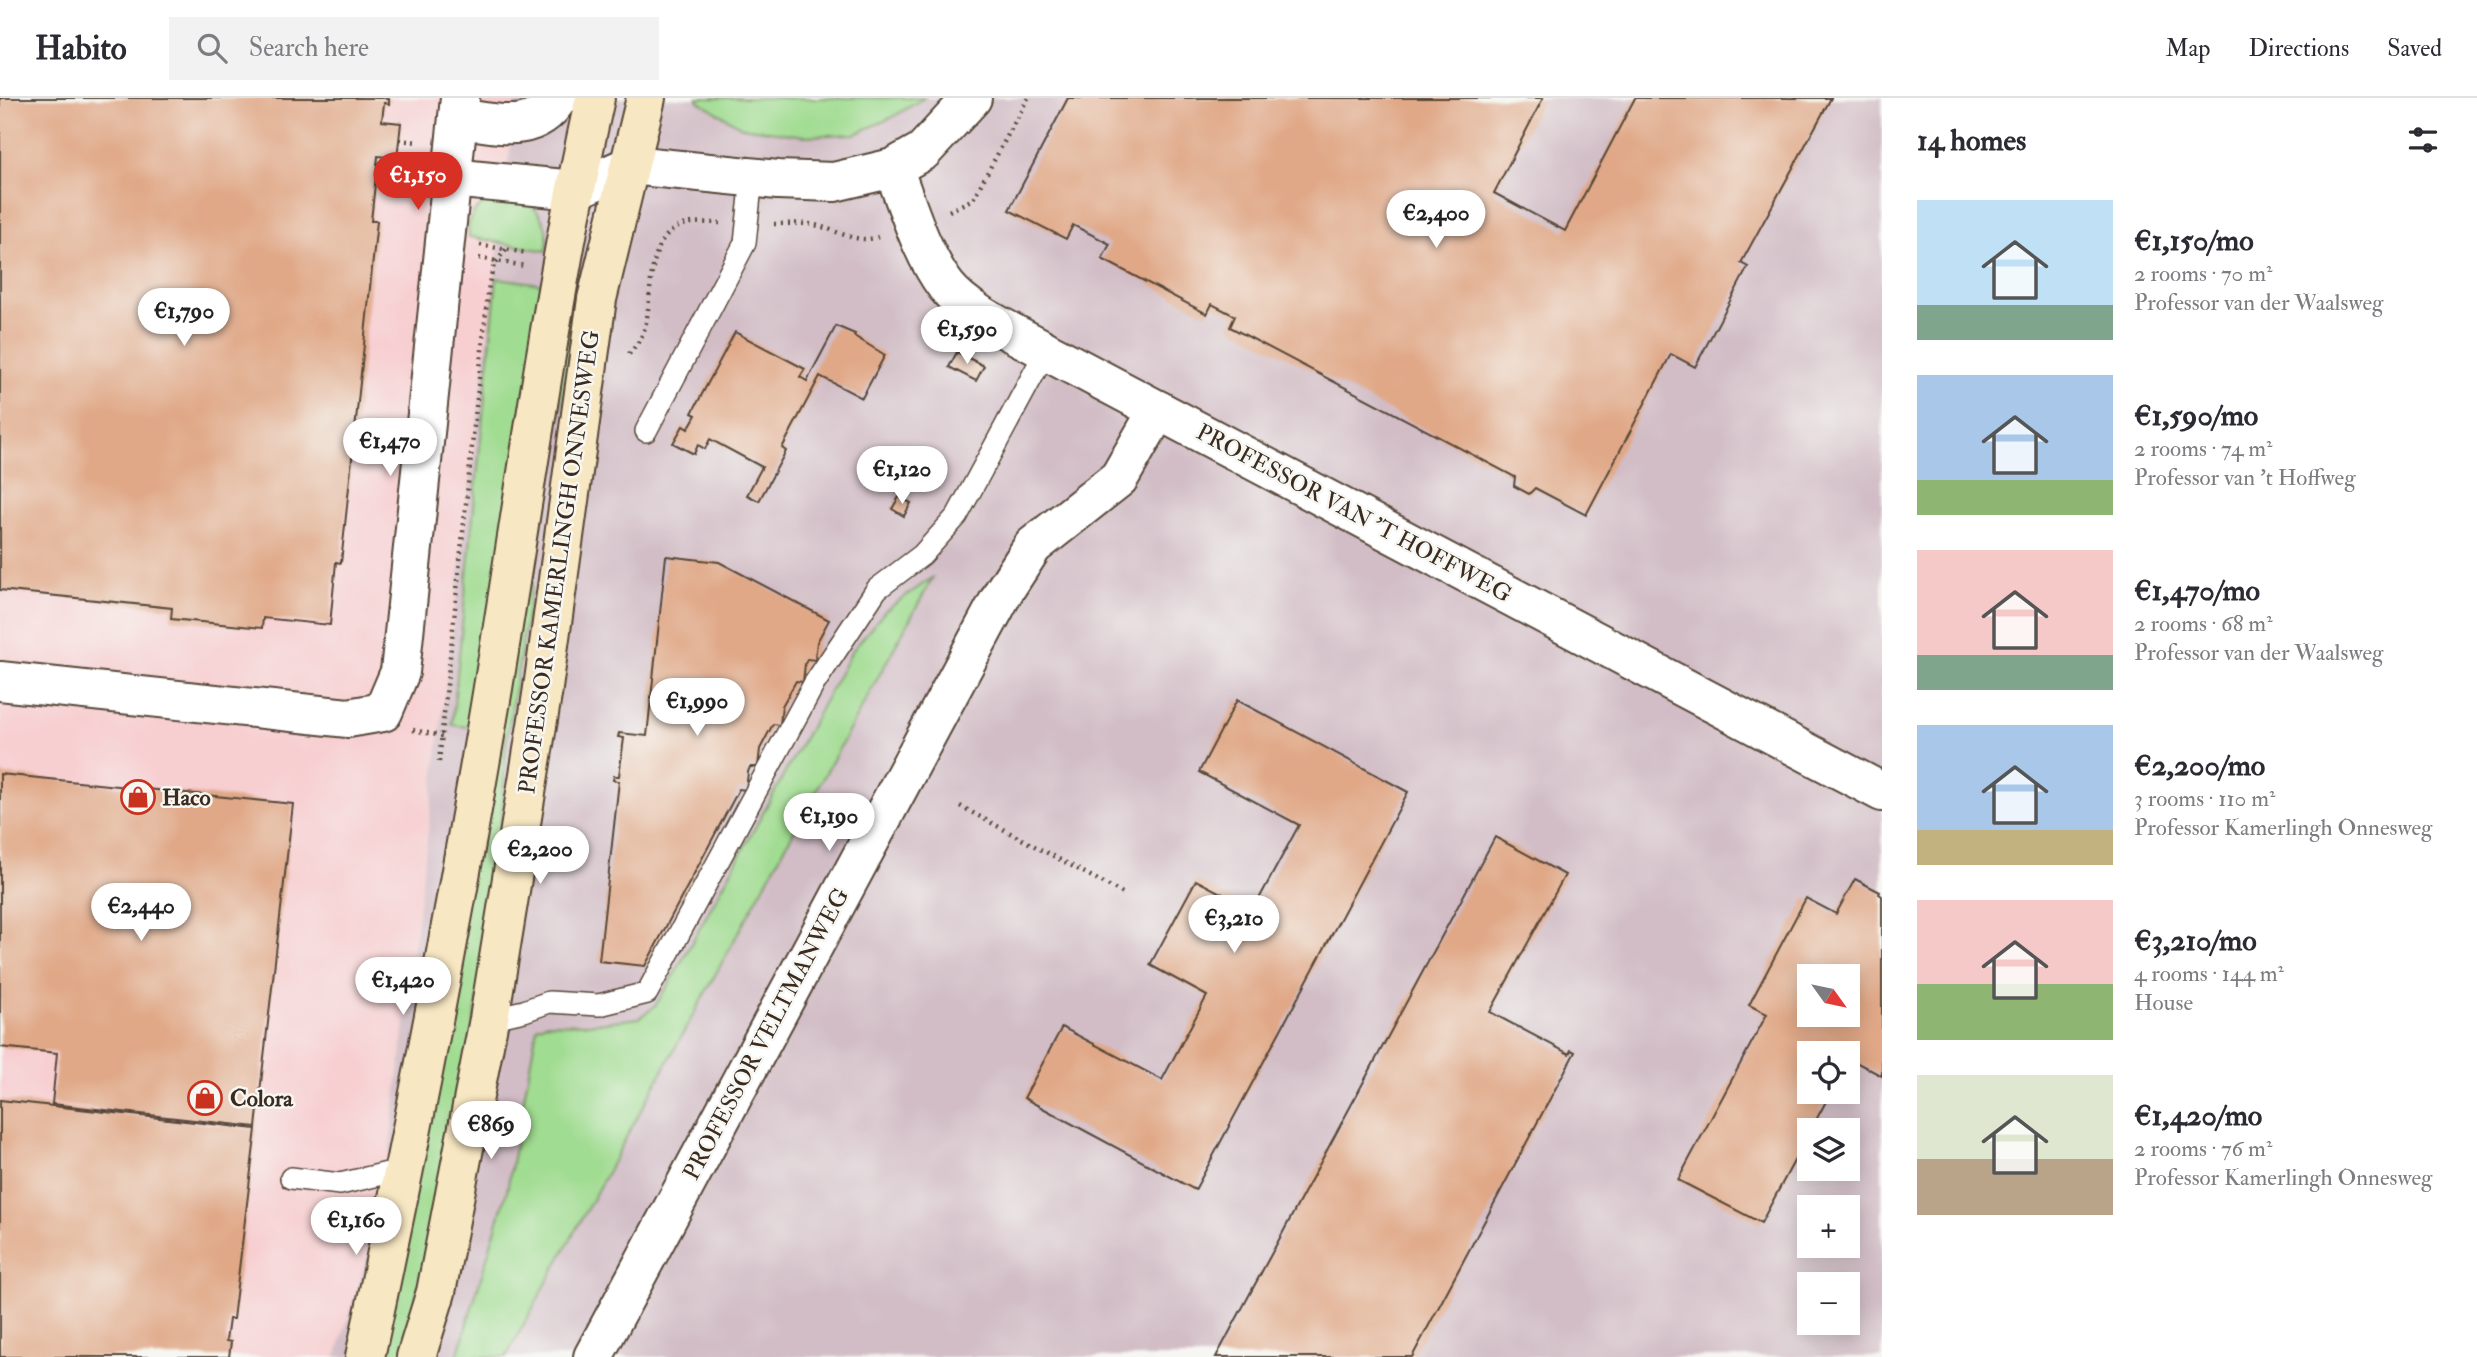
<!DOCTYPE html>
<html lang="en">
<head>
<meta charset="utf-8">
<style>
	:root { --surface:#fff; --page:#f2f2f3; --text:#2b2b33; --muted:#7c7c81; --line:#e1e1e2; --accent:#d93025 }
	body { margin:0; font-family:"IM FELL Double Pica",serif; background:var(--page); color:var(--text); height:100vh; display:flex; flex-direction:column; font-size:26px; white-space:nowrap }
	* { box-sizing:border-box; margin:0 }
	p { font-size:23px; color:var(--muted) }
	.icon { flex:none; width:38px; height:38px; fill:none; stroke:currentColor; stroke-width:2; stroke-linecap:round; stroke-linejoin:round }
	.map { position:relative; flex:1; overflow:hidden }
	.details { display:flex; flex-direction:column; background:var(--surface); width:595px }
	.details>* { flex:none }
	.needle { width:46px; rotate:123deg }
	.controls { position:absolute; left:1797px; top:866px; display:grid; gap:14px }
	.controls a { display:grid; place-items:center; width:63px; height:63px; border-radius:0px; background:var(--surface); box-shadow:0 4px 18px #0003; font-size:35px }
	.price { position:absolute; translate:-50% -60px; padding:0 16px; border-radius:24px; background:#fff; color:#222; font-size:23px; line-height:46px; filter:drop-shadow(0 2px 4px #0008) }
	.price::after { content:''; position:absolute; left:50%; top:42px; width:21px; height:16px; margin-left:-10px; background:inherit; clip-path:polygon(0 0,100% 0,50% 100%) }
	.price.selected { background:var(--accent); color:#fff }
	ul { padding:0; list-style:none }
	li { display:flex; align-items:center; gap:21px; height:175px; padding:0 35px }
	li span { display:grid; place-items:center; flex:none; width:196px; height:140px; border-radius:0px; color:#555 }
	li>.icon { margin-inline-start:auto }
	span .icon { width:84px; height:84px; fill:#fffc; stroke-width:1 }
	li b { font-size:30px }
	h2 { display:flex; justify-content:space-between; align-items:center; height:84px; padding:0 35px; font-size:30px }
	header { display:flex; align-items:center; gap:42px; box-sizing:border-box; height:98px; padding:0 35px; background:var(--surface); border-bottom:2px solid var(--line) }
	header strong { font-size:33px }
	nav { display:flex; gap:38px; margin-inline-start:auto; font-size:24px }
	.search { width:490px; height:63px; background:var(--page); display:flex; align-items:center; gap:18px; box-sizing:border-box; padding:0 24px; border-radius:0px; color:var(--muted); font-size:26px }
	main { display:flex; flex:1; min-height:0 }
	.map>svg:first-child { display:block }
	.built { fill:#f7cfd1 }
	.industrial { fill:#d2bdc6; fill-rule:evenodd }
	.green { fill:#a0dc91; stroke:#6e8358; stroke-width:2 }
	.building { fill:#e0a887; fill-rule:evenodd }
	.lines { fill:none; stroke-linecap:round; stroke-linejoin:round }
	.service-casing { stroke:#564638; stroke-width:24 }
	.minor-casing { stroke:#564638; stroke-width:42 }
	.tertiary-casing { stroke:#564638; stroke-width:42 }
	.secondary-casing { stroke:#564638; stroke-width:42 }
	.path { stroke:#564638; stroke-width:4.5; stroke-dasharray:2 5; stroke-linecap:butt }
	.service { stroke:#fff; stroke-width:21 }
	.minor { stroke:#fff; stroke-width:38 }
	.tertiary { stroke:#fff; stroke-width:38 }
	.secondary { stroke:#f8e7c3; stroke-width:38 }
	.labels { text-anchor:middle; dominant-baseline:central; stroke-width:5; stroke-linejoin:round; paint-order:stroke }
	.street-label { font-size:23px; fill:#3b2a1e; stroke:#f6f6f2 }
	.poi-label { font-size:23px; font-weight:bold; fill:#3b2a1e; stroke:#f6f6f2; text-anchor:start }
</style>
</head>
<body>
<header>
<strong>Habito</strong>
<div class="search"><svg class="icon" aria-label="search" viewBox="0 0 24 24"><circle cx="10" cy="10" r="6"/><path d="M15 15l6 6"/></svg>Search here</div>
<nav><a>Map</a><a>Directions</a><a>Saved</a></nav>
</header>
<main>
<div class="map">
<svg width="1882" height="1259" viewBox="0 0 1882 1259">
	<rect width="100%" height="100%" fill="#f6f6f2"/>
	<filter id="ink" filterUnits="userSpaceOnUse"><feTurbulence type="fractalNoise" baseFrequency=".0143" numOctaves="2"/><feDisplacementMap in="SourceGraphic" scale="14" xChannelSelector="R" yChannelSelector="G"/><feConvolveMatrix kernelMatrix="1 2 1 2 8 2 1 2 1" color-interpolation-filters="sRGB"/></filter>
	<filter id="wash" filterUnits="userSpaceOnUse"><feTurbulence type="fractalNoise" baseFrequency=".00686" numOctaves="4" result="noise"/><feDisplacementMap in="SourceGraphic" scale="28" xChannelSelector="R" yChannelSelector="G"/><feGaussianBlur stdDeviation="1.57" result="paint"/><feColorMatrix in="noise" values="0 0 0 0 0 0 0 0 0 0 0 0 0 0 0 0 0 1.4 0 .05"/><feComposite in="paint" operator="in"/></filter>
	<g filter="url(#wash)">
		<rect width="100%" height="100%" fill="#f2e2c8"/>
		<!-- built -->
		<path class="built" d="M0,0H516L383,1107L336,1259H0Z"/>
		<!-- industrial -->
		<path class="industrial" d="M516,0H1882V1259H336L383,1107ZM1810,878H1848V917H1810ZM1810,956H1848V994H1810ZM1810,1032H1848V1071H1810ZM1810,1110H1848V1148H1810ZM1810,1186H1848V1225H1810Z"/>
		<!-- green -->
		<g class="green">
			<path d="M697,0H924L891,20L855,36L804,38L742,29L700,4Z"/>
			<path d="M489,102C500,103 515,100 524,104C542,110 551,136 546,153L469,139C466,121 474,110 489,102Z"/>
			<path d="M497,180L549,187L475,630L452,627Z"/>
			<path d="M569,190L580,192L506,644L498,779L465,975L403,1259H374Z"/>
			<path d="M933,479L506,1259H457L507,1093L537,929L546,925L588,926L639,920L655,908L669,886L852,553L885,513Z"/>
		</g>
		<g id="blocks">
			<!-- building -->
			<g class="building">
				<path d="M0,0H389V6L384,5L382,23L401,25L397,60L378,58L371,123H377L341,465L336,464L330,527L263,520L262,530L171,521L172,510L0,492Z"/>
				<path d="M1068,0H1543L1494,95L1565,133L1635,0H1831L1741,165L1748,169L1695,269L1671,256L1586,417L1535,390L1529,396L1514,388L1515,379L1230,229L1235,218L1212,206L1207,216L1102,161L1110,146L1073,127L1066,141L1009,112Z"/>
				<path d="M836,228L855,236L854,238L885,257L862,300L820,278L782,350L786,353L759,403L747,397L762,369L710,341L705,351L698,347L694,356L673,345L683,328L688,331L696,317L692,315L735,234L805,271L800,279L807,283Z"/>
				<path d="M957,254L984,268L976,283L949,269Z"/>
				<path d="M916,355L933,364L926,379L908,369Z"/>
				<path d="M899,399L911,405L904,418L892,411Z"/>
				<path d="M666,458L719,464L829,522L817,544L815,562L807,561L805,566L803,584L796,583L782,608L780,627L773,626L760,651L758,669H750L748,674L746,692L739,691L645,868L599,863L619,683L613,682L614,678H619L624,640L618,639L619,635L647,638Z"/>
				<path d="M1237,602L1408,694L1195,1092L1024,1000L1062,929L1162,982L1187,935L1207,898L1150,867L1196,782L1253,812L1299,727L1199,674Z"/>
				<path d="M0,676L293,706L256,1029L52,1006L57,955L0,949Z"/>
				<path d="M1495,739L1565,777L1490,914L1569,956L1571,952L1575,954L1412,1259H1216Z"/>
				<path d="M1855,781L1880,794L1879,796L1882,798V978L1848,960V956H1810V994H1831L1761,1125L1678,1082L1767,916L1749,907L1806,800L1836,816ZM1810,878H1848V917H1810Z"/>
				<path d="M0,1002L256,1031L233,1221H229L226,1243L231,1244L229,1259H0Z"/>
			</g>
		</g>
	</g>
	<g filter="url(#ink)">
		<use href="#blocks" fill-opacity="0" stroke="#564638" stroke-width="2"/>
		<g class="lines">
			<!-- service casing -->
			<g class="service-casing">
				<g id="service">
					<path d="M646,333L745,145L752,79"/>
					<path d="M489,921L524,913L549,904L599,907L647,895L814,586L877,491L922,457L957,418L1046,253"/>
					<path d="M291,1080L340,1086L405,1071"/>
				</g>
			</g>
			<!-- minor casing -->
			<g class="minor-casing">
				<g id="minor">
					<path d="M458,20C496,25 534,38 558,0"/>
					<path d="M893,70C908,108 921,155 946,188C968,216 1015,235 1046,253L1882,694"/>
					<path d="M451,80L575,92"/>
					<path d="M0,583L348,620L383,614L400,574L460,0"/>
					<path d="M593,1259L1004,493L1033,448L1119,380L1158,312"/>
				</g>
			</g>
			<!-- tertiary casing -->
			<g class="tertiary-casing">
				<path id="tertiary" d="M575,92L631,67L778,82L834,84L893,70L923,53L972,0"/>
			</g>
			<!-- secondary casing -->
			<g class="secondary-casing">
				<g id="secondary">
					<path d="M365,1259C411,1043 453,826 490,608C524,405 550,201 595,0"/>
					<path d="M416,1259L436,1194L489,921L542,597L597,201L646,0"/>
				</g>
			</g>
			<!-- path -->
			<g class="path">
				<path d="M399,42L419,44"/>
				<path d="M949,113L973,101L1028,0"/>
				<path d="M774,126C785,126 797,125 808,126C832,128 853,147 878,139"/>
				<path d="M480,147L527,155"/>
				<path d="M479,160L525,168"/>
				<path d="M629,256C636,248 642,240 645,229C654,195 643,130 693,125C701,124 711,125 720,125"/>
				<path d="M413,632L442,638"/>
				<path d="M439,664L489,185L494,167L506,151"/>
				<path d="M960,708L1126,797"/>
			</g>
			<!-- service -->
			<use href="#service" class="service"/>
			<!-- minor -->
			<use href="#minor" class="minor"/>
			<!-- tertiary -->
			<use href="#tertiary" class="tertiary"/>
			<!-- secondary -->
			<use href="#secondary" class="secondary"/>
		</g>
	</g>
	<!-- icons -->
	<defs>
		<g id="shop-ring" transform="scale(1.75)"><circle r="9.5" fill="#f6f6f2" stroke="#c8321e" stroke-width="1.5"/><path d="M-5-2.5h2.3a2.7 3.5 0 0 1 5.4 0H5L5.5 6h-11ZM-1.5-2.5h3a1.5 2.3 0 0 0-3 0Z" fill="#c8321e"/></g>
	</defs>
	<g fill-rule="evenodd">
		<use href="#shop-ring" x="138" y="699"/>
		<use href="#shop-ring" x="205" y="1000"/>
	</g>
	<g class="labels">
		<!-- street labels -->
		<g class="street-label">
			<text transform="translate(1354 415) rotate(28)">PROFESSOR VAN 'T HOFFWEG</text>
			<text transform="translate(559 464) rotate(-82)">PROFESSOR KAMERLINGH ONNESWEG</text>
			<text transform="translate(766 936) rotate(-62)">PROFESSOR VELTMANWEG</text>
		</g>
		<!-- poi labels -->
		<g class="poi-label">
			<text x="162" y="699">Haco</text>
			<text x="230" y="1000">Colora</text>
		</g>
	</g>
</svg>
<div class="controls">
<a><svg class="needle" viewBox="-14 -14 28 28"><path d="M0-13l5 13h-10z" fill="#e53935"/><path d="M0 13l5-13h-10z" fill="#7c7c81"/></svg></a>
<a><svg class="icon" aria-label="locate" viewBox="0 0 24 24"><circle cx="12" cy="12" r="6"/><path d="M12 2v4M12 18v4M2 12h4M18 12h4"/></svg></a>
<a><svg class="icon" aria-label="layers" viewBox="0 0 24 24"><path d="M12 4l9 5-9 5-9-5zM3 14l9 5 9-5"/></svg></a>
<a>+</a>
<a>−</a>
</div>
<b class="price selected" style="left:418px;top:114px">€1,150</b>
<b class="price" style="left:1436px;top:152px">€2,400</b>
<b class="price" style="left:184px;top:250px">€1,790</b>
<b class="price" style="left:967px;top:268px">€1,590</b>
<b class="price" style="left:390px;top:380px">€1,470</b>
<b class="price" style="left:902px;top:408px">€1,120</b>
<b class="price" style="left:697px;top:640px">€1,990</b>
<b class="price" style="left:829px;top:755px">€1,190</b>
<b class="price" style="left:540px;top:788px">€2,200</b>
<b class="price" style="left:141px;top:845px">€2,440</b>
<b class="price" style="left:1234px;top:857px">€3,210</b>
<b class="price" style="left:403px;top:919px">€1,420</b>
<b class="price" style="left:491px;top:1063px">€869</b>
<b class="price" style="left:356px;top:1159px">€1,160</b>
</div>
<section class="details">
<h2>14 homes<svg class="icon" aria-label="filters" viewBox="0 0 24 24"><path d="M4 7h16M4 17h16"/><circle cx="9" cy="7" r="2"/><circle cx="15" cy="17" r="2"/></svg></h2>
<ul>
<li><span style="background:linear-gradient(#bfe0f5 75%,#7fa58c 0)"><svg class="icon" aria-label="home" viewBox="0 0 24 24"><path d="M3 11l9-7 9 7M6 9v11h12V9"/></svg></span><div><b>€1,150/mo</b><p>2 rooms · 70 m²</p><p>Professor van der Waalsweg</p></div></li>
<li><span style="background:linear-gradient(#a9c7e8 75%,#8fb573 0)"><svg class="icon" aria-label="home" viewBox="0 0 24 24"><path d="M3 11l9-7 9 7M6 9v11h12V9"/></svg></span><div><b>€1,590/mo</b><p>2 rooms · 74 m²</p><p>Professor van 't Hoffweg</p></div></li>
<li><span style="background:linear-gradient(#f6c9c9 75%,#7fa58c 0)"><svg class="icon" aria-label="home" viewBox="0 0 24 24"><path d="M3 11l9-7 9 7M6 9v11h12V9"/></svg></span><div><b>€1,470/mo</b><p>2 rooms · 68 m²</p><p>Professor van der Waalsweg</p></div></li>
<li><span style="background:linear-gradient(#a9c7e8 75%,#c2b280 0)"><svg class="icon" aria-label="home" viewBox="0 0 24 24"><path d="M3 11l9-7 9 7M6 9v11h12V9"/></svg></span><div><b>€2,200/mo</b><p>3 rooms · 110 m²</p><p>Professor Kamerlingh Onnesweg</p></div></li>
<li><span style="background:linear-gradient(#f6c9c9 60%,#8fb573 0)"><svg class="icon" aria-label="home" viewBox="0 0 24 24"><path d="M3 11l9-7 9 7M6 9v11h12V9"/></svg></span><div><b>€3,210/mo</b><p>4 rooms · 144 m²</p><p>House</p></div></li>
<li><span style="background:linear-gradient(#dfe7d0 60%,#b9a48a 0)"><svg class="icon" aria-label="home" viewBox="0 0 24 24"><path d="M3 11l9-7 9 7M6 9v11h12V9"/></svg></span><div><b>€1,420/mo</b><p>2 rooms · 76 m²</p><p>Professor Kamerlingh Onnesweg</p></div></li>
</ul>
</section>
</main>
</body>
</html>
